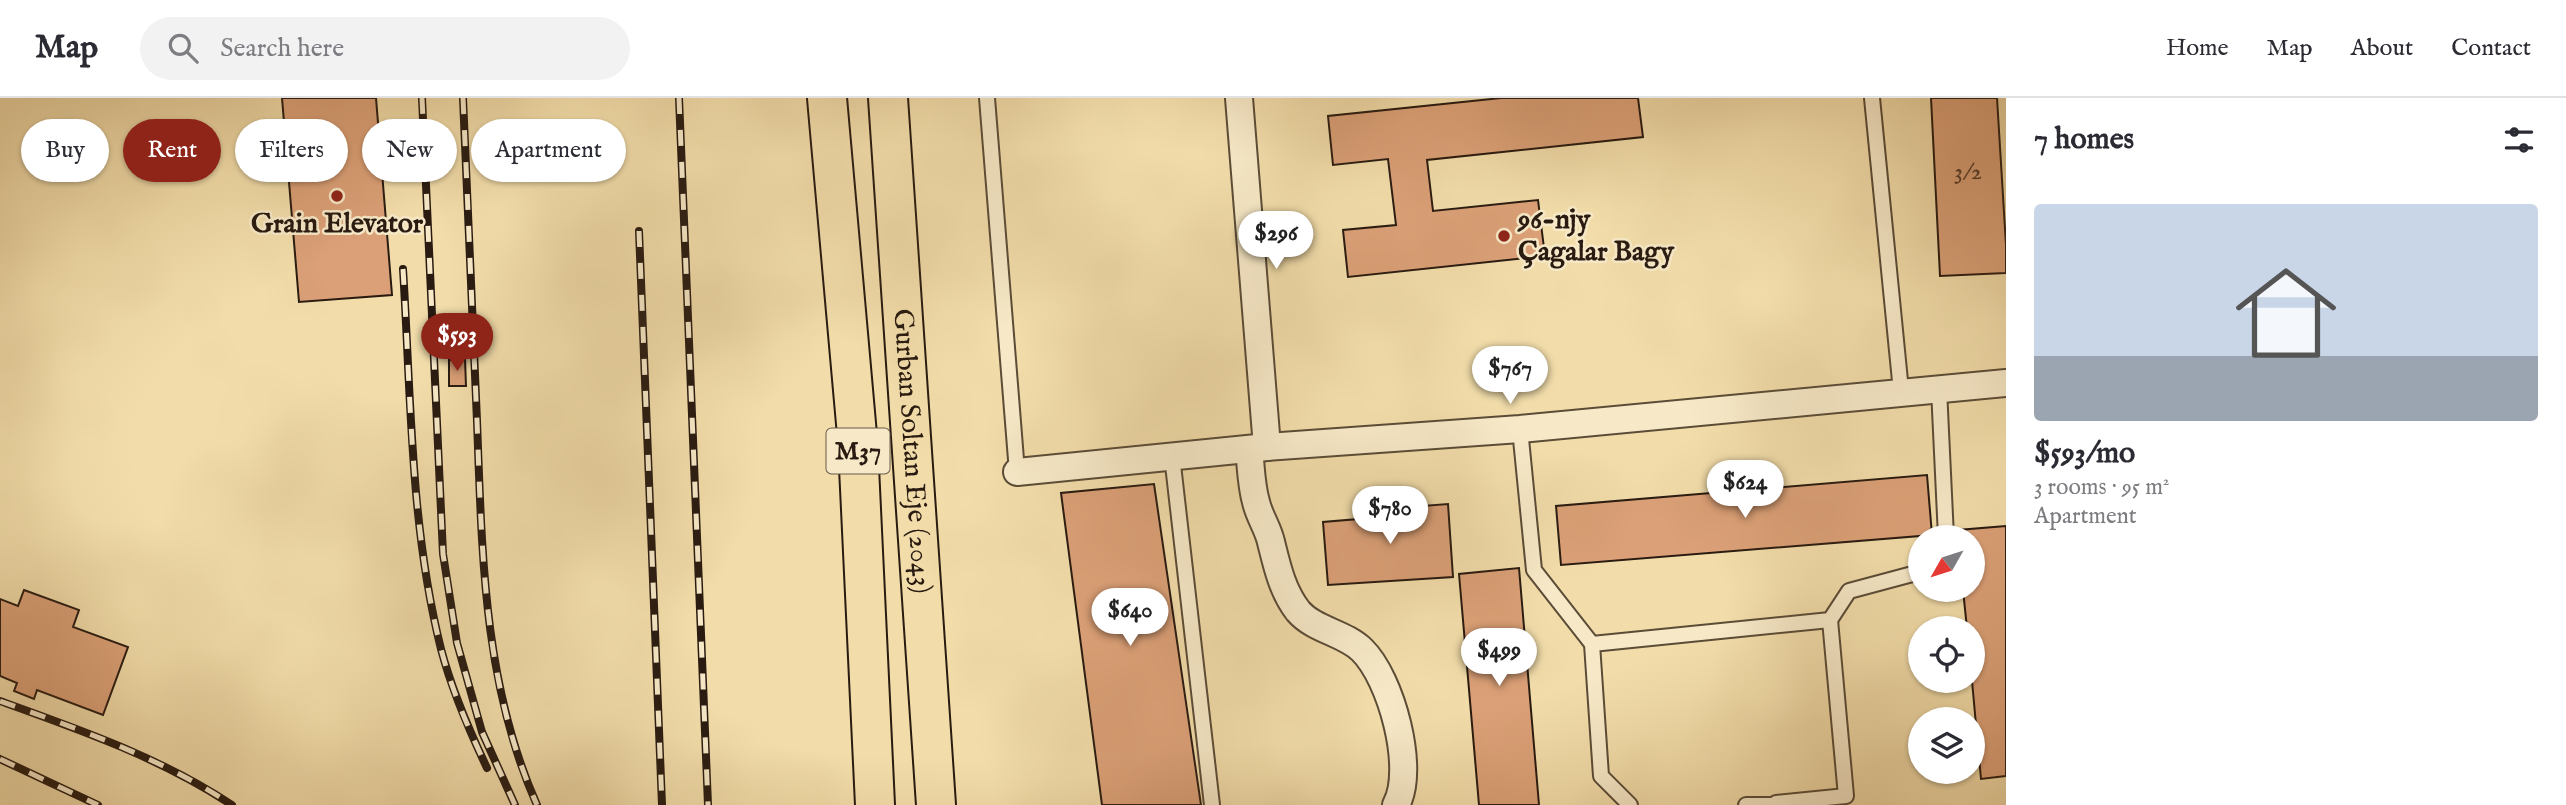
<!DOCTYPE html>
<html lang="en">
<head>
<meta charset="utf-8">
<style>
	:root { --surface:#fff; --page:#f2f2f3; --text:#2b2b33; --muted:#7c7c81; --line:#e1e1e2; --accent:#8f2418 }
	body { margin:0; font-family:"IM FELL English",serif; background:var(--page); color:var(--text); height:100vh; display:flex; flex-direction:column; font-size:26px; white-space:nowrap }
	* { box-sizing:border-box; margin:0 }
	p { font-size:23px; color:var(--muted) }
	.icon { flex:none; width:38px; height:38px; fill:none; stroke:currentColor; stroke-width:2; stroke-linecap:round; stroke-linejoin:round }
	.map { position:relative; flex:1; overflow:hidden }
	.sheet { display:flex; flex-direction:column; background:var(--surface); width:560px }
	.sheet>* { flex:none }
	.top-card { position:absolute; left:21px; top:21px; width:665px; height:63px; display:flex; gap:14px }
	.needle { width:46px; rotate:231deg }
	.buttons { position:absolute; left:1908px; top:427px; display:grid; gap:14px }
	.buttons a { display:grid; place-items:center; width:77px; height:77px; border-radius:50%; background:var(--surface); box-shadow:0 2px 5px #0004; font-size:35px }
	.price { position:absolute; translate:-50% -60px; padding:0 16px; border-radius:24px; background:#fff; color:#222; font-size:23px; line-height:46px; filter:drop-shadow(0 2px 4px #0008) }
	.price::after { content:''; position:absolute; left:50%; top:42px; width:21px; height:16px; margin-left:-10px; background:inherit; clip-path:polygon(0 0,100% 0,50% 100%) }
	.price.current { background:var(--accent); color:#fff }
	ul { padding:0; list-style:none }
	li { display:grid; align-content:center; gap:14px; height:371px; padding:0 28px }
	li+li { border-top:2px solid var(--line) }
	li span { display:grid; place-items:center; height:217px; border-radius:7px; color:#555 }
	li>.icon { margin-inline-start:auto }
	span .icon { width:126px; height:126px; fill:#fffc; stroke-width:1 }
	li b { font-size:30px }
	h2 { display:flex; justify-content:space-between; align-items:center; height:84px; padding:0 28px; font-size:30px }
	.tag { padding:0 24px; border-radius:32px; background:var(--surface); box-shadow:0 2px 5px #0004; font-size:24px; line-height:63px }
	.tag.current { background:var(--accent); color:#fff }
	header { display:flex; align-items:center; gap:42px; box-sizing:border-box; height:98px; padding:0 35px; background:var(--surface); border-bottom:2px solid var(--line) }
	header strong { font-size:33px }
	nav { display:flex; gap:38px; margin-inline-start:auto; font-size:24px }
	.search { width:490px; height:63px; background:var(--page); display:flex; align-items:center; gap:18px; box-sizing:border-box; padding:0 24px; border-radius:38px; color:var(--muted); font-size:26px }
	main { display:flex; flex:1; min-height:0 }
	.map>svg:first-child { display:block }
	.building { fill:#dba077; stroke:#291b11; stroke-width:2 }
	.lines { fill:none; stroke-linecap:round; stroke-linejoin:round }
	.service-casing { stroke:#5b4c37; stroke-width:18 }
	.minor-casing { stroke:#5b4c37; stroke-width:30 }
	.trunk-casing { stroke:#291b11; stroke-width:42 }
	.service { stroke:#f7e9c8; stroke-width:14 }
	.minor { stroke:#f7e9c8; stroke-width:26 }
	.trunk { stroke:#f2ddaa; stroke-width:38 }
	.rail-casing { stroke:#291b11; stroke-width:8 }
	.rail { stroke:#f7e9c8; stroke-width:5; stroke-dasharray:16; stroke-linecap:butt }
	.poi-dot { fill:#8f2418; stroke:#f7e9c8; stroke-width:2.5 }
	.labels { text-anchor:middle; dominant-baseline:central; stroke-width:5; stroke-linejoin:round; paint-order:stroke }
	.number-label { font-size:24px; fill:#563c2a }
	.shield { fill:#f7e9c8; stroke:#675948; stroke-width:2 }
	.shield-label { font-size:26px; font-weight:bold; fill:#291b11 }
	.poi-label { font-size:28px; font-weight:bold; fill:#291b11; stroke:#f7e9c8; text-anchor:start }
	.street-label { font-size:28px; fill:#291b11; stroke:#f7e9c8 }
</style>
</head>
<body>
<header>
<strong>Map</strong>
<div class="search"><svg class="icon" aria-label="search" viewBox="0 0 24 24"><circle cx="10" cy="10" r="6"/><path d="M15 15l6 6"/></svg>Search here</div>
<nav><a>Home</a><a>Map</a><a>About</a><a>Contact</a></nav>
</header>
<main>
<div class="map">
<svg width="2006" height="707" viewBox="0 0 2006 707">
	<rect width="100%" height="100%" fill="#f2ddaa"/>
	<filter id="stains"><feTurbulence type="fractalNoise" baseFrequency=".00286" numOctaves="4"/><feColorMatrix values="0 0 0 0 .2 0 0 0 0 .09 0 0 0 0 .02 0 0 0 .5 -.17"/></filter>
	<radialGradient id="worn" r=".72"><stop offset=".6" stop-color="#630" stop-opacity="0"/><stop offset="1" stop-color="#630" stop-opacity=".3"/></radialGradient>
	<!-- building -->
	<g class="building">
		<path d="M282,0H376L392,197L299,204Z"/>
		<path d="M1501,0H1638L1643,39L1427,62L1433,113L1538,102L1545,158L1348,179L1343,132L1396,127L1388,61L1333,67L1328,18Z"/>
		<path d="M1931,0H1997L2006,147V175L1940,178Z"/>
		<path d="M465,261L466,288H449V262Z"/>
		<path d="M1927,377L1932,437L1561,467L1556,408Z"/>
		<path d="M1154,386L1201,707H1102L1061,395Z"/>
		<path d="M1448,406L1453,479L1328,487L1323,424L1358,421L1357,413Z"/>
		<path d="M2006,428V678L1981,681L1972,583V530H1967L1963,492H1972V439H1959L1958,432Z"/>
		<path d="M1519,470L1539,707H1479L1459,476Z"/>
		<path d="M24,492L79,512L73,529L128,549L103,617L37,592L34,601L14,593L17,585L0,578V501L18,508Z"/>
	</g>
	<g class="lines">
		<!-- service casing -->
		<g class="service-casing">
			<g id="service">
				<path d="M987,0L1017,374"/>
				<path d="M1872,0L1901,293"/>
				<path d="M1939,291L1946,439"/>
				<path d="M1520,331L1534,472L1592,546L1601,678L1630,707"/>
				<path d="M1172,358L1212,707"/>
				<path d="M1592,546L1830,522L1849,493L1920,474"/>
				<path d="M1776,705L1846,698L1830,522"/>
				<path d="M1746,707H1777"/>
			</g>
		</g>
		<!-- minor casing -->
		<g class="minor-casing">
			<g id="minor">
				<path d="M1239,0L1267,349"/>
				<path d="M1249,351C1251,368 1251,387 1256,404C1259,418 1268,430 1271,444C1277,468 1282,492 1298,513C1314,532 1345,535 1362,552C1391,580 1416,671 1396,707"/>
				<path d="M1017,374L1267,349L1520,331L2006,285"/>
			</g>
		</g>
		<!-- trunk casing -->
		<g class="trunk-casing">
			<g id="trunk">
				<path d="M827,0L858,348L875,707"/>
				<path id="s1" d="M888,0L936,707"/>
			</g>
		</g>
		<!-- service -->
		<use href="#service" class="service"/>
		<!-- minor -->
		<use href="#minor" class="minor"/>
		<!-- trunk -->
		<use href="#trunk" class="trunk"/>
		<!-- rail casing -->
		<g class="rail-casing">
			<g id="rail">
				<path d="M422,0L443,456L457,545L482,634L515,707"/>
				<path d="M463,0C468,108 472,215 477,323C482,453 483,586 537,707"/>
				<path d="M679,0L708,707"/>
				<path d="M639,133L662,707"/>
				<path d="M403,171C411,297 410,428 441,551C452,593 469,632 487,670"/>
				<path d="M0,603C81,632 161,660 232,707"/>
				<path d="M0,661L98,707"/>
			</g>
		</g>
		<!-- rail -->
		<use href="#rail" class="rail"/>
	</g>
	<!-- markers -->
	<g class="poi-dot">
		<circle cx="337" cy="98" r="7"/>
		<circle cx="1504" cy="138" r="7"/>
	</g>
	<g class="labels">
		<!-- number labels -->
		<g class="number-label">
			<text x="1968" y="74">3/2</text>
		</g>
		<!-- shield labels -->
		<rect class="shield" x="826.5" y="330.5" width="63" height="45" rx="5"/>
		<g class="shield-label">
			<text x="858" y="353">M37</text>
		</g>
		<!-- poi labels -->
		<g class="poi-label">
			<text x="1518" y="122">96-njy<tspan x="1518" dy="32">Çagalar Bagy</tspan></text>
			<text x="337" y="126" text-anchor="middle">Grain Elevator</text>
		</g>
		<!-- street labels -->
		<g class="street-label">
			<text stroke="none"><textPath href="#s1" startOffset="354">Gurban Soltan Eje (2043)</textPath></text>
		</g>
	</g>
	<rect width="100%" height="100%" filter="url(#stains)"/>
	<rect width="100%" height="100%" fill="url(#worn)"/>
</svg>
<div class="buttons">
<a><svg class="needle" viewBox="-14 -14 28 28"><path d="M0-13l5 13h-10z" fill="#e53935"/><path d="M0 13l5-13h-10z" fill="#7c7c81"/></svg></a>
<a><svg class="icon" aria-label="locate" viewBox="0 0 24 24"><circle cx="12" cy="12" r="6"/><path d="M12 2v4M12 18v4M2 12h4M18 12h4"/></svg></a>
<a><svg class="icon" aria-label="layers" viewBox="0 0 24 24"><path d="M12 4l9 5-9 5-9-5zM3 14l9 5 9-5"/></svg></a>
</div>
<b class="price" style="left:1276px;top:173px">$296</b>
<b class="price current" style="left:457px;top:275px">$593</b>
<b class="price" style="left:1510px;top:308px">$767</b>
<b class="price" style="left:1745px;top:422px">$624</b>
<b class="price" style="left:1390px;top:448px">$780</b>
<b class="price" style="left:1130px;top:550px">$640</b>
<b class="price" style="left:1499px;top:590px">$499</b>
<div class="top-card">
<a class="tag">Buy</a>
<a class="tag current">Rent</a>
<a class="tag">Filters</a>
<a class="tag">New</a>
<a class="tag">Apartment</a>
</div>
</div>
<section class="sheet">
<h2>7 homes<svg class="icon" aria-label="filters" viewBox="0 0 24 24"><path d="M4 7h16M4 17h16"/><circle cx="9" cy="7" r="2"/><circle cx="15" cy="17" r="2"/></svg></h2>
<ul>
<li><span style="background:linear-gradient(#c9d6e8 70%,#9aa5b1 0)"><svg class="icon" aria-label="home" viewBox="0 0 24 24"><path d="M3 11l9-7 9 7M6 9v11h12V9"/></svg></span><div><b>$593/mo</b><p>3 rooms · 95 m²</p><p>Apartment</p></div></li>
</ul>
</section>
</main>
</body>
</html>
